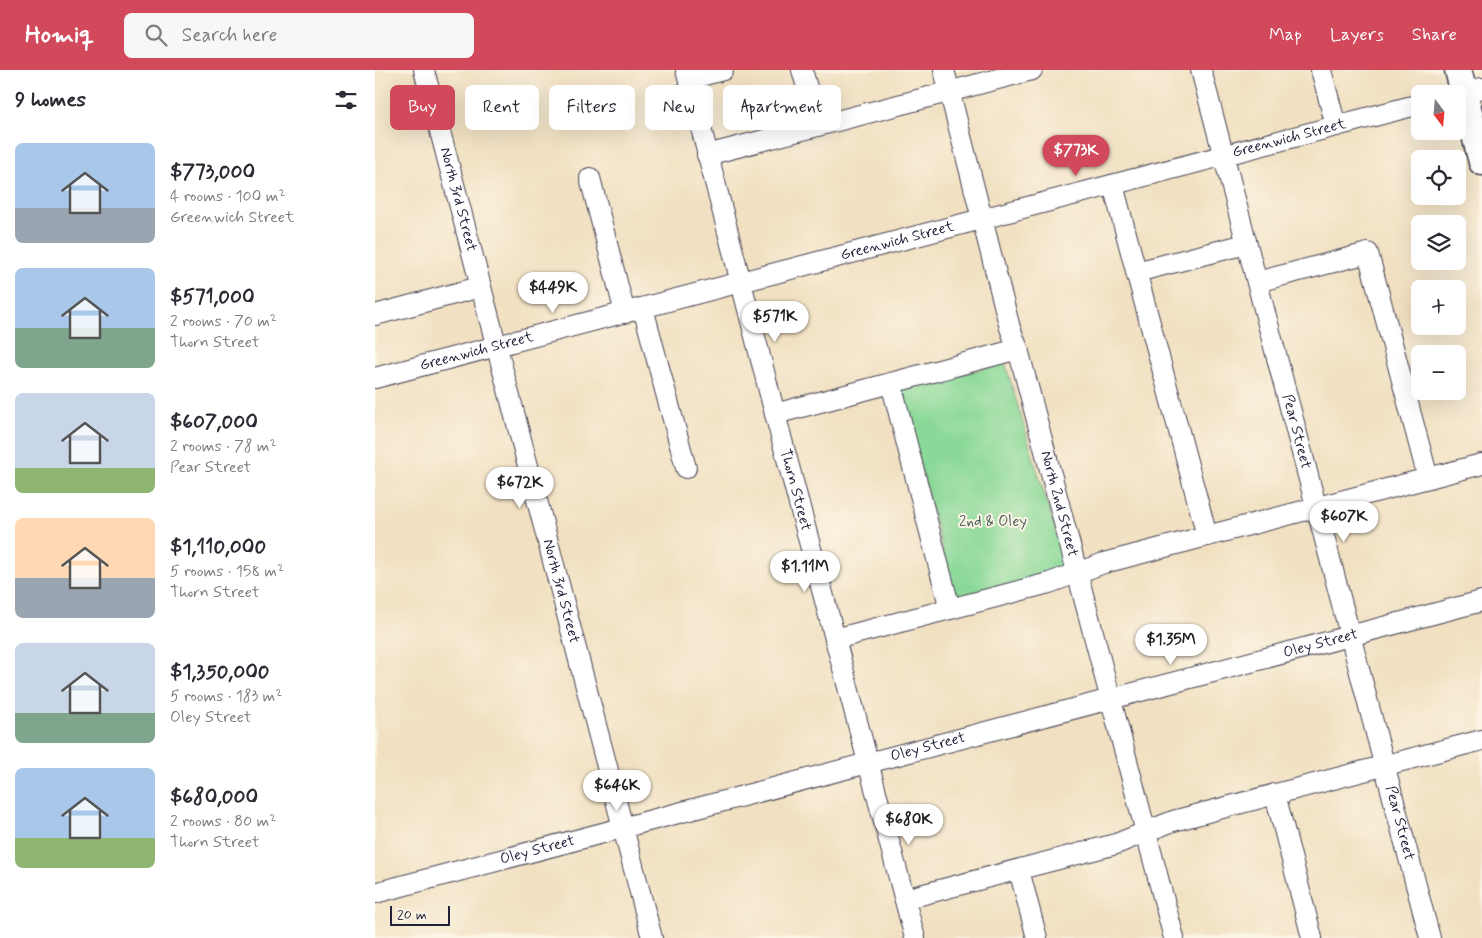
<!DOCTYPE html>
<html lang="en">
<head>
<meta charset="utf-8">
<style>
	:root { --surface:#fff; --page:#f7f7f7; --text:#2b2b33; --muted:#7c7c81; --accent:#d1495b }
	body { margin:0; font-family:Mynerve,sans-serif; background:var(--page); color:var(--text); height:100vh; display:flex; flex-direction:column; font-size:19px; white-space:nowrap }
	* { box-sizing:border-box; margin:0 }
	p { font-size:16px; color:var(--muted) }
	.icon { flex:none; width:28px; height:28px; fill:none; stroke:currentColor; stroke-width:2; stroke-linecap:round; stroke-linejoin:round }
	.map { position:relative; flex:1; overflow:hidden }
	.details { display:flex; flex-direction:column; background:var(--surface); width:375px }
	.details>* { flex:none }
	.banner { position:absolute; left:15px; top:15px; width:475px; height:45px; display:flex; gap:10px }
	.needle { width:32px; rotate:164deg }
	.controls { position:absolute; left:1036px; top:15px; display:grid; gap:10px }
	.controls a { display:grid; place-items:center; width:55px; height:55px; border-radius:8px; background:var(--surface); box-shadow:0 5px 20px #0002; font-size:25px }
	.scale { position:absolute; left:15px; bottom:12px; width:60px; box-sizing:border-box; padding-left:5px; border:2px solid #22223b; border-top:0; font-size:14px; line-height:18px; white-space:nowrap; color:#22223b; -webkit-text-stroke:4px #fcf5e5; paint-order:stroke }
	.price { position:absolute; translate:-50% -42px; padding:0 11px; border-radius:18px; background:#fff; color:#222; font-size:16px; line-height:32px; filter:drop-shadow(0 1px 2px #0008) }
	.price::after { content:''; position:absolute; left:50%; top:30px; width:15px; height:11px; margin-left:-8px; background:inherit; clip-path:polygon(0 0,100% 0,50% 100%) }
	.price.active { background:var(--accent); color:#fff }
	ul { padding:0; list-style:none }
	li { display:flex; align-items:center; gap:15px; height:125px; padding:0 15px }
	li span { display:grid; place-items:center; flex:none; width:140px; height:100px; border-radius:8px; color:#555 }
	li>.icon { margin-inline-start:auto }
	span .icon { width:60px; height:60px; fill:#fffc; stroke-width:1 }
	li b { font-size:21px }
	h2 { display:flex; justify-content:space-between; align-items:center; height:60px; padding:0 15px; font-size:21px }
	.pill { padding:0 18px; border-radius:8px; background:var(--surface); box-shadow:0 5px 20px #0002; font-size:18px; line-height:45px }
	.pill.active { background:var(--accent); color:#fff }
	header { display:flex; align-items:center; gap:30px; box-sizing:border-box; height:70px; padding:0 25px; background:var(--accent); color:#fff }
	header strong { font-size:24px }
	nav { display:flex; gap:28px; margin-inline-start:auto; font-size:18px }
	.search { width:350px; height:45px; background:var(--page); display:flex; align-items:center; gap:12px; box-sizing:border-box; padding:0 18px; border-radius:8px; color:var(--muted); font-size:19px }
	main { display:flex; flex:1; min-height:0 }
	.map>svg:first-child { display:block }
	.green { fill:#8bd998; stroke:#567e6a }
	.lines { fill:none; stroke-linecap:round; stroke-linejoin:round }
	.minor-casing { stroke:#413e4f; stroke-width:22 }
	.major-casing { stroke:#413e4f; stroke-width:29 }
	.minor { stroke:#fff; stroke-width:20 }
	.major { stroke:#fff; stroke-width:26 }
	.labels { text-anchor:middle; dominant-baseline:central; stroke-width:4; stroke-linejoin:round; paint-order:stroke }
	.street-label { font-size:15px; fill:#22223b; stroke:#fcf5e5 }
	.park-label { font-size:15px; fill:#425957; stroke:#fcf5e5 }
</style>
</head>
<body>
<header>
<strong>Homiq</strong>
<div class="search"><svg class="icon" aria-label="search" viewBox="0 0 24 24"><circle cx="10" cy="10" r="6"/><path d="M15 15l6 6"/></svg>Search here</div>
<nav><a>Map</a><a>Layers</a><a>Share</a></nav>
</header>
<main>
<section class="details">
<h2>9 homes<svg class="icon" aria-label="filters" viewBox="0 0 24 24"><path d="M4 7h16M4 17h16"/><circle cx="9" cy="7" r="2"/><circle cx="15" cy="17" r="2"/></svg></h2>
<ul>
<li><span style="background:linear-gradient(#a9c7e8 65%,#9aa5b1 0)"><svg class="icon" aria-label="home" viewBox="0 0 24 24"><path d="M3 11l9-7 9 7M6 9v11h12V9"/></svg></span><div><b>$773,000</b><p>4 rooms · 100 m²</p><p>Greenwich Street</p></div></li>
<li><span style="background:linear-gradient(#a9c7e8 60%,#7fa58c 0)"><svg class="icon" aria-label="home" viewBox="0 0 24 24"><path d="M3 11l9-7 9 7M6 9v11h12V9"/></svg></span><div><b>$571,000</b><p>2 rooms · 70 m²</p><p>Thorn Street</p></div></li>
<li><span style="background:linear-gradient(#c9d6e8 75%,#8fb573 0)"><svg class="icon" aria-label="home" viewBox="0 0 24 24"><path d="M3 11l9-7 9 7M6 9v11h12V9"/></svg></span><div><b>$607,000</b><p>2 rooms · 78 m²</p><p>Pear Street</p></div></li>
<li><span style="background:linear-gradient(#ffd9b3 60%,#9aa5b1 0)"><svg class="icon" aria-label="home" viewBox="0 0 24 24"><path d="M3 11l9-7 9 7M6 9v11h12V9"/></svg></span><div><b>$1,110,000</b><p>5 rooms · 158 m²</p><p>Thorn Street</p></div></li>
<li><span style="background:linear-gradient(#c9d6e8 70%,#7fa58c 0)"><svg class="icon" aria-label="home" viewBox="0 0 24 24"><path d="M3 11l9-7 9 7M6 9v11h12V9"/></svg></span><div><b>$1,350,000</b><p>5 rooms · 183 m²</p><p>Oley Street</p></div></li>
<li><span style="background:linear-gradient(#a9c7e8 70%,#8fb573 0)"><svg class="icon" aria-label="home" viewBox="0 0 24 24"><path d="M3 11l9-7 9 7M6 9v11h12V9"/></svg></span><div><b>$680,000</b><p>2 rooms · 80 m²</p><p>Thorn Street</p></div></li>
</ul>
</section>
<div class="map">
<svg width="1107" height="868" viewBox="0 0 1107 868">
	<rect width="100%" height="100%" fill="#fcf5e5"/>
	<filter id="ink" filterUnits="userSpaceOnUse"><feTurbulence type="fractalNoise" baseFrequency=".02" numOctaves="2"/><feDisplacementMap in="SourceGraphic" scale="10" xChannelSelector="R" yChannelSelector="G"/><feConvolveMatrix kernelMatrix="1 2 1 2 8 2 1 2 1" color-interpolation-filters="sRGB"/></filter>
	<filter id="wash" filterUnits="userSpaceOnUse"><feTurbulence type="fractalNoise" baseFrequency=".0096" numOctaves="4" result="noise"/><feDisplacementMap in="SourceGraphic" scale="20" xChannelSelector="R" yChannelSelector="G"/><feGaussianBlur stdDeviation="1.12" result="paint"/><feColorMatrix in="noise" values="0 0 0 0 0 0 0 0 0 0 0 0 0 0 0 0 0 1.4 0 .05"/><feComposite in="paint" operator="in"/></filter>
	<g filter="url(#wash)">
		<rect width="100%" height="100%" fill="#f1e0c1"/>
		<!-- green -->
		<path class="green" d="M630,293L692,500L581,531L525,320Z"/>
	</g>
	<g filter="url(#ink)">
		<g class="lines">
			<!-- minor casing -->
			<g class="minor-casing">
				<g id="minor">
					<path id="s1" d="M49,0L277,868"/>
					<path id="s2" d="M311,0L400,344L540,868"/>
					<path d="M427,0L443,55"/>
					<path id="s3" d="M569,0L635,258L643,279L799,868"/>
					<path id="s4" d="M826,0L1055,868"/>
					<path d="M946,0L961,56"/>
					<path d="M314,9L348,0"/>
					<path d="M1082,24L1107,18"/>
					<path d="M332,85L657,0"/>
					<path d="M215,108L250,243"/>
					<path d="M738,115L832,466"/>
					<path d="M761,202L871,174"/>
					<path d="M882,212L993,183L1053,408"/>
					<path d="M268,238L311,398"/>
					<path d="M0,245L105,217"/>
					<path id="s5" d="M0,308L1045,34"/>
					<path d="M516,313L575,539"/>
					<path d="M400,344L643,279"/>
					<path d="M460,569L674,513L729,493L1107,394"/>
					<path d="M900,724L937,868"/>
					<path d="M644,800L662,868"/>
					<path id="s6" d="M0,823L1107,531"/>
					<path d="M530,829L741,774L798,751L1107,670"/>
				</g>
			</g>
			<!-- major casing -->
			<g class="major-casing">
				<path id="major" d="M1083,0L1107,92"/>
			</g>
			<!-- minor -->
			<use href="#minor" class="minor"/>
			<!-- major -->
			<use href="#major" class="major"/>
		</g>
	</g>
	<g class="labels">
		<!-- street labels -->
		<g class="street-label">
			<text stroke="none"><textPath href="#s5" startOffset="945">Greenwich Street</textPath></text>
			<text stroke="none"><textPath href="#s1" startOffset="134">North 3rd Street</textPath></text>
			<text stroke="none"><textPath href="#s5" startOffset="540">Greenwich Street</textPath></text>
			<text stroke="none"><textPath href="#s5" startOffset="105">Greenwich Street</textPath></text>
			<text stroke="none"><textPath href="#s4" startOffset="374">Pear Street</textPath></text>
			<text stroke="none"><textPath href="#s2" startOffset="434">Thorn Street</textPath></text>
			<text stroke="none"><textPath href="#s3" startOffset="449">North 2nd Street</textPath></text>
			<text stroke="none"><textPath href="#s1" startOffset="539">North 3rd Street</textPath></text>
			<text stroke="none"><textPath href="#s6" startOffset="978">Oley Street</textPath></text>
			<text stroke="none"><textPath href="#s6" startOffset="572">Oley Street</textPath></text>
			<text stroke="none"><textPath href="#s4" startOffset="779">Pear Street</textPath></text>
			<text stroke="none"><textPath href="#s6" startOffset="168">Oley Street</textPath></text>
		</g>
		<!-- park labels -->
		<g class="park-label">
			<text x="618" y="452">2nd &amp; Oley</text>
		</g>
	</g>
</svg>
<div class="controls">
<a><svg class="needle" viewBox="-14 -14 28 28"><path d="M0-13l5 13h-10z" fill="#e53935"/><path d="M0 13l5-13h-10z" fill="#7c7c81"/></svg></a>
<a><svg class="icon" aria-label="locate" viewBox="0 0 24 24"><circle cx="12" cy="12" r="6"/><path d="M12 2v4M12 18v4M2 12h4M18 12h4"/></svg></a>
<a><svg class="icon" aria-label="layers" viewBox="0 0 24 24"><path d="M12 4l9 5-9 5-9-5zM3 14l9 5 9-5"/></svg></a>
<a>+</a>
<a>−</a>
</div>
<div class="scale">20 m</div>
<b class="price active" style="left:701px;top:107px">$773K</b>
<b class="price" style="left:178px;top:244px">$449K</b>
<b class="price" style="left:400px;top:273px">$571K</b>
<b class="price" style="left:145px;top:439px">$672K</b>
<b class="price" style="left:969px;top:473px">$607K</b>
<b class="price" style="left:430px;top:523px">$1.11M</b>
<b class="price" style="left:796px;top:596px">$1.35M</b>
<b class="price" style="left:242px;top:742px">$646K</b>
<b class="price" style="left:534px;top:776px">$680K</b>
<div class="banner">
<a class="pill active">Buy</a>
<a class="pill">Rent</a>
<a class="pill">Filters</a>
<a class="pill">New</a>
<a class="pill">Apartment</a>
</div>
</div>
</main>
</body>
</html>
